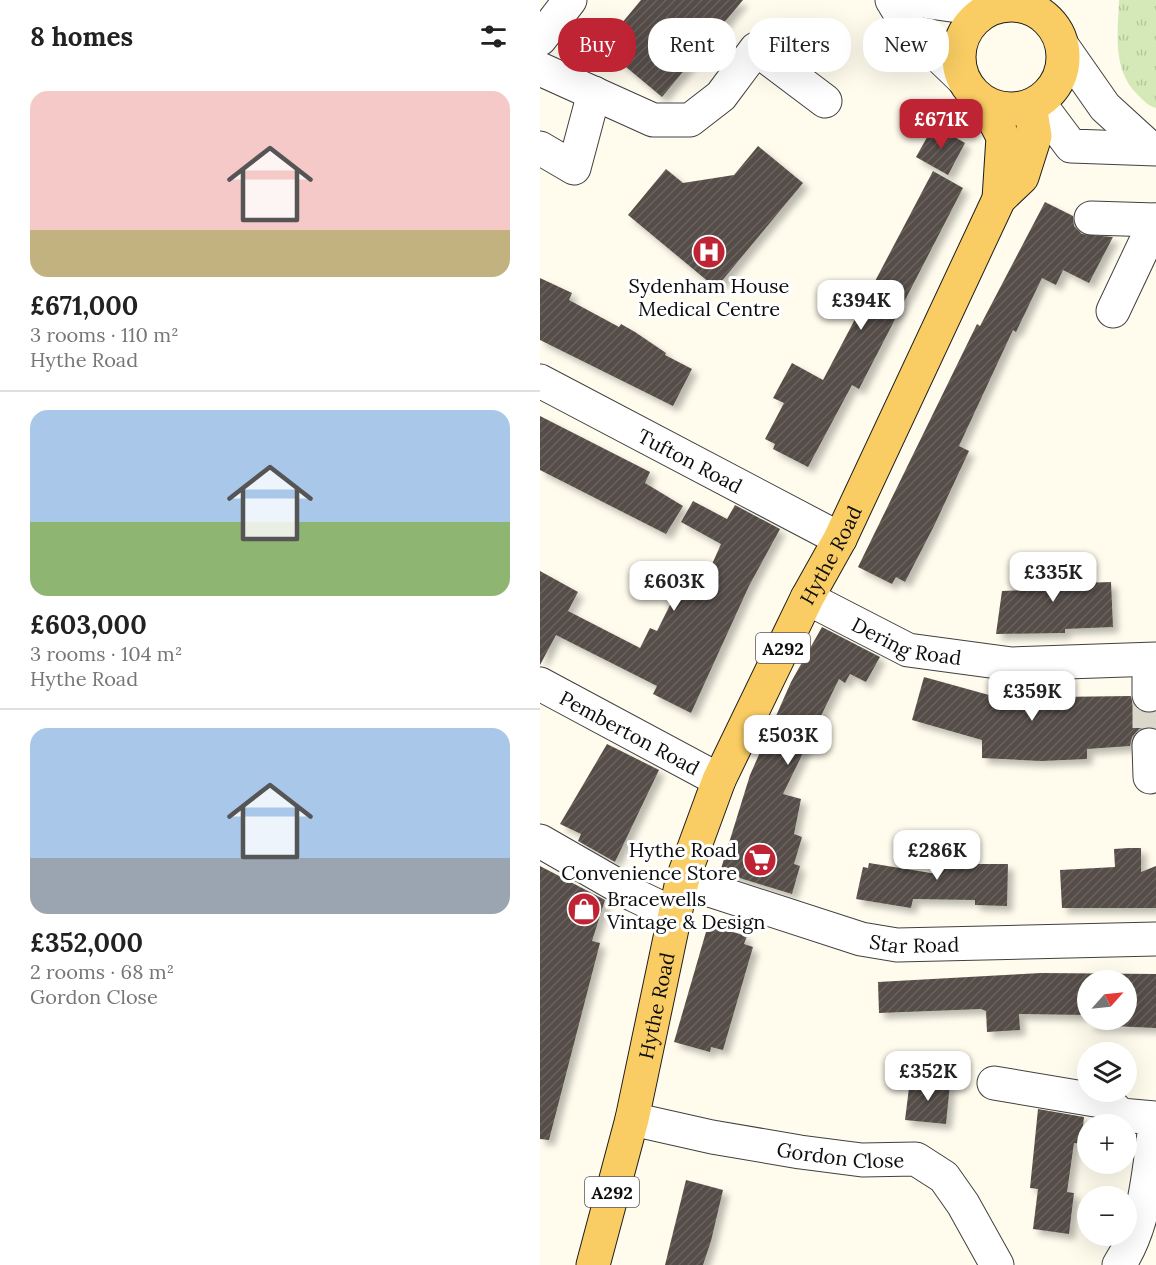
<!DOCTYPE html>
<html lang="en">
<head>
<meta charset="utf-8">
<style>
	:root { --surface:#fff; --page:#f2f2f2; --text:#222; --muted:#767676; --line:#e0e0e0; --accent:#be2433 }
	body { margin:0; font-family:Lora,serif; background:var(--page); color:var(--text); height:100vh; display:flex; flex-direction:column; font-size:22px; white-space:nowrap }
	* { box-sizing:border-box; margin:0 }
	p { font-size:20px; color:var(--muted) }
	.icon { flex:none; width:33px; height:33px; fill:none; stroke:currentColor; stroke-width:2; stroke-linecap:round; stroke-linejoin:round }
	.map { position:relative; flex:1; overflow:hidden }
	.side { display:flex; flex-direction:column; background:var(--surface); width:540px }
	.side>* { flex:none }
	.guide { position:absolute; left:18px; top:18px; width:507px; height:54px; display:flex; gap:12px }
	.needle { width:39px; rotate:63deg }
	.buttons { position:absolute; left:537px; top:970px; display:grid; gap:12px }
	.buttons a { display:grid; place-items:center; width:60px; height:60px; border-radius:50%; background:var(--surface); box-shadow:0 6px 24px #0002; font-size:30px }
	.price { position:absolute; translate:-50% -51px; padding:0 14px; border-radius:12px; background:#fff; color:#222; font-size:20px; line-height:39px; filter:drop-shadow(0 2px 3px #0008) }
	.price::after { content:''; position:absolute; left:50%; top:36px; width:18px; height:14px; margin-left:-9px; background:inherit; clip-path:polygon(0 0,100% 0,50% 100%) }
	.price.on { background:var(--accent); color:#fff }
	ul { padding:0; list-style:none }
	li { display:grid; align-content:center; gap:12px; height:318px; padding:0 30px }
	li+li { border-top:2px solid var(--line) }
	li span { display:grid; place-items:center; height:186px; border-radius:18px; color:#555 }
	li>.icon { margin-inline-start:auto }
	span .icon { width:108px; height:108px; fill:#fffc; stroke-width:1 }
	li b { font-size:26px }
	h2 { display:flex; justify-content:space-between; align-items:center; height:72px; padding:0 30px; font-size:26px }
	.tag { padding:0 21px; border-radius:24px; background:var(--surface); box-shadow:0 6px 24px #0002; font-size:21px; line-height:54px }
	.tag.on { background:var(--accent); color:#fff }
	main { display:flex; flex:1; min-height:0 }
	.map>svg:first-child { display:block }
	.park { fill:url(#park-tufts) }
	.building { fill:url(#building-hatch); filter:url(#shadow) }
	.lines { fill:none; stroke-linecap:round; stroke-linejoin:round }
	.minor-tunnel { stroke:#dbd7cb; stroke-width:33; stroke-dasharray:33 16; stroke-linecap:butt }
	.minor-casing { stroke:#404040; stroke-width:35 }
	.major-casing { stroke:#1e1e1e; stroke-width:35 }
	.minor { stroke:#fff; stroke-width:33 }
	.major { stroke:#f9cd63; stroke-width:33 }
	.labels { text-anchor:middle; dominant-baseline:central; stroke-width:6; stroke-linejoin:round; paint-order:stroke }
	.shield { fill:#fff; stroke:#565656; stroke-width:1.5 }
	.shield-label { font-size:18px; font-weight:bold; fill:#0d0d0d }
	.poi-label { font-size:20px; fill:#0d0d0d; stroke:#fff }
	.street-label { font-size:20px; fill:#0d0d0d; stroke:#fff }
</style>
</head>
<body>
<main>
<section class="side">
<h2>8 homes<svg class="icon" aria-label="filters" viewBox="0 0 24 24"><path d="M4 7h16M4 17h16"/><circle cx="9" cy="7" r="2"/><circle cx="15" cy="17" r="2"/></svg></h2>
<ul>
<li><span style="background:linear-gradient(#f6c9c9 75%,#c2b280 0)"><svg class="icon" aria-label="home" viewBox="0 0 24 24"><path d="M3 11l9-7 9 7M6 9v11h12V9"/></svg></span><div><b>£671,000</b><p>3 rooms · 110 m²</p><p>Hythe Road</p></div></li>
<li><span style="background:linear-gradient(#a9c7e8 60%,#8fb573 0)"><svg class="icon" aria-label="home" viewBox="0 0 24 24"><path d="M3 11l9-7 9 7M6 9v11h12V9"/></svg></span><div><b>£603,000</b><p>3 rooms · 104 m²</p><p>Hythe Road</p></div></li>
<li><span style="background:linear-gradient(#a9c7e8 70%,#9aa5b1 0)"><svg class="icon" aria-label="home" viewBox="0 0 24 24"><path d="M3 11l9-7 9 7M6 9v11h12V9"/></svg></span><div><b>£352,000</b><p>2 rooms · 68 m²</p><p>Gordon Close</p></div></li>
</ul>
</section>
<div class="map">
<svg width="616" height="1265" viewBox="0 0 616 1265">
	<defs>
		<pattern id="park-tufts" width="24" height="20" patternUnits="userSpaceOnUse" patternTransform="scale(1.5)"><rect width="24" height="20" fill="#d4e9b7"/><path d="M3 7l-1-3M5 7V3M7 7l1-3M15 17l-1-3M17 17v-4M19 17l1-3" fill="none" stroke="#b5c79c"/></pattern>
		<pattern id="building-hatch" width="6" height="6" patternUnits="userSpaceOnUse" patternTransform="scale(1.5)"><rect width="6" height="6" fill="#564e49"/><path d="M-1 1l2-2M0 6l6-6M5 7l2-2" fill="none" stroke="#69635f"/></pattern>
		<filter id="shadow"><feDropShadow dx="5.5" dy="5.5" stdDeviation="3" flood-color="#0004"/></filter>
	</defs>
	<rect width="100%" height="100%" fill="#fffbed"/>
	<!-- park -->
	<path class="park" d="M579,0H616V108C608,106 603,100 597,94C572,69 578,33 579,0Z"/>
	<!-- building -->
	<g class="building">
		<path d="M101,0H203L122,97L62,47Z"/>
		<path d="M394,125L425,143L408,175L376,157Z"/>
		<path d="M218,146L263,183L176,288L88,215L126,169L143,183L194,175Z"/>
		<path d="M393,171L423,188L319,389L312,385L268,467L233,449L235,444L225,439L244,403L233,398L252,363L283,380Z"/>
		<path d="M505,202L533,216L534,226L542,234L573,237L549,283L523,270L516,285L502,278L476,332L473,330L419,446L429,451L394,526L365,582L356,577L352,584L318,567L437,324L440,326Z"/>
		<path d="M0,278L32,293L29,300L79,327L81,324L95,332L126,353L125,355L152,369L133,406L0,340Z"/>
		<path d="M0,416L110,472L105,483L143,506L126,534L0,470Z"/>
		<path d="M153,501L187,519L195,505L240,529L209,586L151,713L113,694L117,686L16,635L0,665V571L38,592L28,611L100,648L110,628L117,631L137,591L151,597L165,580L181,544L141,522Z"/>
		<path d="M511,555L512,584L571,582L573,627L525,629V633L456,634L462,591L486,590L484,556Z"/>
		<path d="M282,627L340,657L326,682L310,674L305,683L299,679L243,794L261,799L254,834L262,837L254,864L260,866L252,894L180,872L210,775L251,682Z"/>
		<path d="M384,677L456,697L517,700L516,697L591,696L593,705L599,711L608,714L616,712V728L608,726L599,729L592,737L590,746L547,749V759L501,761L442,758V740L372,720Z"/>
		<path d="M67,744L119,770L75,862L38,841L41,834L20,824Z"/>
		<path d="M397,842L427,843V864H468L467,906L435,905V900L373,899L371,908L316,899L323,867L328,868L329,863L397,874Z"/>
		<path d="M589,848H601V872L616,866V908H522L520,870L575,867L574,849Z"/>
		<path d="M0,866L65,900L52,941L60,943L9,1140L0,1139Z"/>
		<path d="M168,925L207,936L204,944L213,947L183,1050L171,1047L170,1052L134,1042Z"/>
		<path d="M501,973L616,974V1028L550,1025V1020H586V981H548V1015L479,1014L480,1030L447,1032L446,1011L441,1009L339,1013L338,982Z"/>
		<path d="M370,1080L410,1084L406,1124L365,1120Z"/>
		<path d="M498,1109L544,1117L541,1144L534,1143L527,1192L534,1193L529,1234L493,1229L498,1189L490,1188Z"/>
		<path d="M146,1180L183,1190L171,1241L163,1265H125Z"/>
	</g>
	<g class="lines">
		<!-- minor-tunnel -->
		<path class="minor-tunnel" d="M609,695V745"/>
		<!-- minor casing -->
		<g class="minor-casing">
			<g id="minor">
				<path d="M352,0L367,25L423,79"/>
				<path d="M375,0L447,10"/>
				<path d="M0,39L30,0"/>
				<path d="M523,47L565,107L610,148"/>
				<path d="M0,69L113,120H150L181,96L216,49L285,101"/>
				<path d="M498,102L531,146L616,149"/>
				<path d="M0,148L34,168L54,93"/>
				<path d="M551,218L616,220"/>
				<path d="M573,311L616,220"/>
				<path id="s1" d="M0,381L300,539"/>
				<path id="s2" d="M267,598L368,650L472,664L616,659"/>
				<path d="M609,660V695"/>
				<path id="s3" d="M0,684L179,780"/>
				<path d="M609,745L610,777"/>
				<path d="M0,841L94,895L134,914"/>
				<path id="s4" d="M142,881L321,939L357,945L616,939"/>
				<path d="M454,1083L567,1102L581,1115L616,1118C609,1167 607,1223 579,1265"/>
				<path id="s5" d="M92,1119L172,1137L260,1152L322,1160L376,1159L404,1177L423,1204L457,1265"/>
			</g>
		</g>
		<!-- major casing -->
		<g class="major-casing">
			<g id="major">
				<circle cx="471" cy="57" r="52"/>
				<path d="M446,104L463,137L459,199"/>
				<path id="s6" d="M53,1265L92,1119L142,881L179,780L267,598L300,539L459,199L482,177L495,136L490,106"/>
			</g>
		</g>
		<!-- minor -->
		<use href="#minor" class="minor"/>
		<!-- major -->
		<use href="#major" class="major"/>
	</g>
	<!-- icons -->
	<defs>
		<g id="hospital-disc" transform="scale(1.725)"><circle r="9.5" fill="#be2433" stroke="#fff"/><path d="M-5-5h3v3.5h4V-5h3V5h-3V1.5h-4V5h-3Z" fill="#fff"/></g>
		<g id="supermarket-disc" transform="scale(1.725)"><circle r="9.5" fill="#be2433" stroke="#fff"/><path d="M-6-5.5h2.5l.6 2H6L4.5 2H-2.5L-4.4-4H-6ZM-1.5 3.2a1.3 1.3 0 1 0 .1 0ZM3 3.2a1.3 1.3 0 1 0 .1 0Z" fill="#fff"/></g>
		<g id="shop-disc" transform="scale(1.725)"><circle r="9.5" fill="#be2433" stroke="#fff"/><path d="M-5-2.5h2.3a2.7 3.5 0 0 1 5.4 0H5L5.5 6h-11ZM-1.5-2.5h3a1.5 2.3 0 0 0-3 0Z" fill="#fff"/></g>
	</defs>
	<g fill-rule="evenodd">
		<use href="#hospital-disc" x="169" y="252"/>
		<use href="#supermarket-disc" x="220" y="860"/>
		<use href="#shop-disc" x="44" y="909"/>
	</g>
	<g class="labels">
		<!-- shield labels -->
		<g class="shield">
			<rect x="216" y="633" width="54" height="30" rx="4.5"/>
			<rect x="45" y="1177" width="54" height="30" rx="4.5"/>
		</g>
		<g class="shield-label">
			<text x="243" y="648">A292</text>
			<text x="72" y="1192">A292</text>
		</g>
		<!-- poi labels -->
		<g class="poi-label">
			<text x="169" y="285">Sydenham House<tspan x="169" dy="23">Medical Centre</tspan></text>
			<text x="197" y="849" text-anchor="end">Hythe Road<tspan x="197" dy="23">Convenience Store</tspan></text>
			<text x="67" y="898" text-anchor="start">Bracewells<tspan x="67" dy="23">Vintage &amp; Design</tspan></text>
		</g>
		<!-- street labels -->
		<g class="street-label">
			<text stroke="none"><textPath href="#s1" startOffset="170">Tufton Road</textPath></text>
			<text stroke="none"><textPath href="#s6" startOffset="753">Hythe Road</textPath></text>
			<text stroke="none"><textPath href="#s2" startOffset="110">Dering Road</textPath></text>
			<text stroke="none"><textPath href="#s3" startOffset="102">Pemberton Road</textPath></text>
			<text stroke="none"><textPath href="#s4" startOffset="242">Star Road</textPath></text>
			<text stroke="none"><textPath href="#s6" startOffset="267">Hythe Road</textPath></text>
			<text stroke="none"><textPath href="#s5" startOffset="212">Gordon Close</textPath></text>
		</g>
	</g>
</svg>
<div class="buttons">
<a><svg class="needle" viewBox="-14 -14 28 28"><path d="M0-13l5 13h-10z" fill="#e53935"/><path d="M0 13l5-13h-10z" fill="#767676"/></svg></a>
<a><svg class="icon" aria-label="layers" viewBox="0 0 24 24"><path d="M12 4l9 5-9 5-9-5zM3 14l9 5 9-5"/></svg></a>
<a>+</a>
<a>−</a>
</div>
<b class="price on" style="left:401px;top:150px">£671K</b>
<b class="price" style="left:321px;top:331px">£394K</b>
<b class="price" style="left:513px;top:603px">£335K</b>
<b class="price" style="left:134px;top:612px">£603K</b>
<b class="price" style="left:492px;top:722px">£359K</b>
<b class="price" style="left:248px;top:766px">£503K</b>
<b class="price" style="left:397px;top:881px">£286K</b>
<b class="price" style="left:388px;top:1102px">£352K</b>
<div class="guide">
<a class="tag on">Buy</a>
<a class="tag">Rent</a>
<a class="tag">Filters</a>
<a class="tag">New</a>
</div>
</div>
</main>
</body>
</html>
